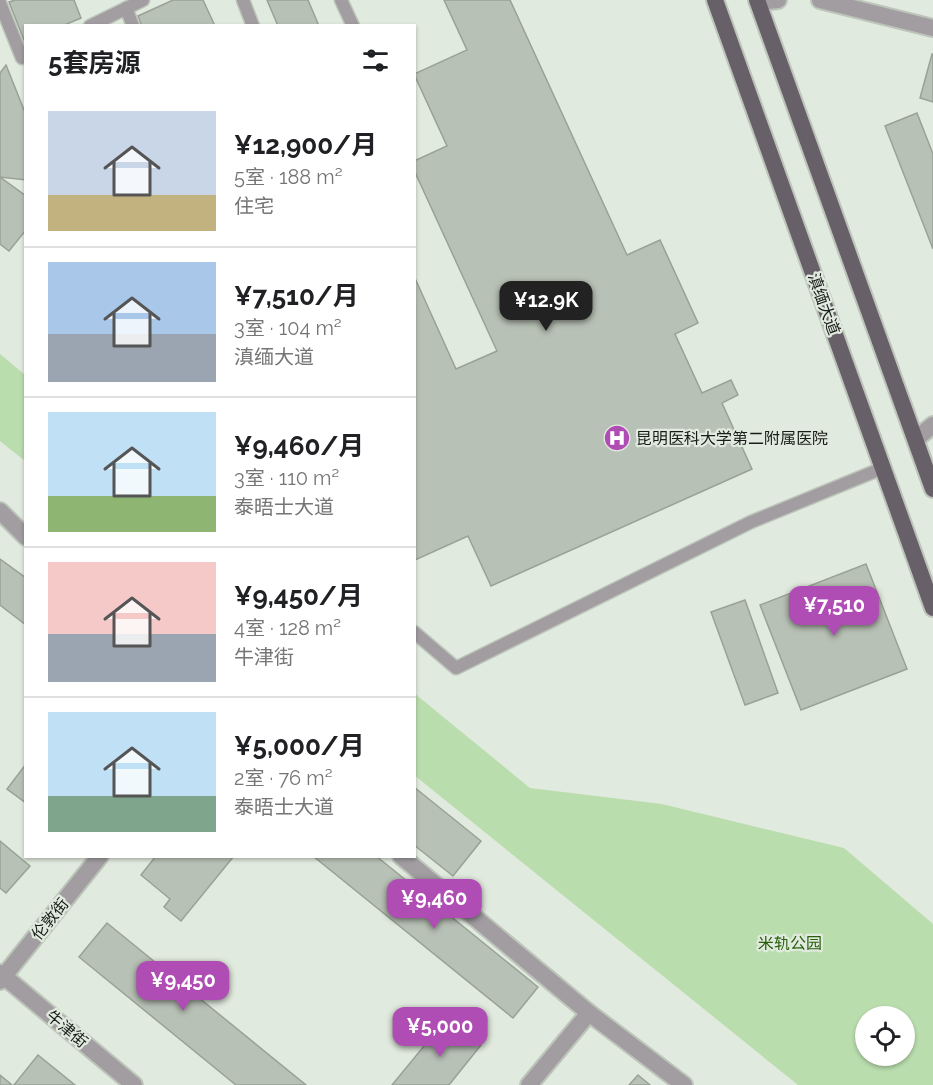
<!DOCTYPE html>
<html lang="zh">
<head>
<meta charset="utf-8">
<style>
	:root { --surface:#fff; --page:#f2f2f2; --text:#202124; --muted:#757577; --line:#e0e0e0; --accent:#af4db4 }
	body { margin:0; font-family:Raleway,"Noto Sans SC",sans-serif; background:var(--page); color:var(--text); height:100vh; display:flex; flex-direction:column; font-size:22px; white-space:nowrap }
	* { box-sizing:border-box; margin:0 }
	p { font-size:20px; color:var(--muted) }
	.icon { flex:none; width:33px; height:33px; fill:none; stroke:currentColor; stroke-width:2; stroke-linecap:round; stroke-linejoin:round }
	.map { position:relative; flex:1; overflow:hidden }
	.sheet { position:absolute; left:24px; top:24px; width:392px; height:834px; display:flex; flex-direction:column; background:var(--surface); border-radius:0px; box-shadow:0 2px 4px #0004 }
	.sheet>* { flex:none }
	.controls { position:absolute; left:855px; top:1006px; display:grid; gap:12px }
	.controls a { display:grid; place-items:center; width:60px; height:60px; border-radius:50%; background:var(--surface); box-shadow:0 2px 4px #0004; font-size:30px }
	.price { position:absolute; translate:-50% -51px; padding:0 14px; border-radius:12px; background:var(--accent); color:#fff; font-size:20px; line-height:39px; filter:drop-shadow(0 2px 3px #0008) }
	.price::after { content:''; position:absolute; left:50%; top:36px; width:18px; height:14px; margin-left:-9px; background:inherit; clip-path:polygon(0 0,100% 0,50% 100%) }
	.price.selected { background:#222; color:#fff }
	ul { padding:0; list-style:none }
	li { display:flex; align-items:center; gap:18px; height:150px; padding:0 24px }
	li+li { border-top:2px solid var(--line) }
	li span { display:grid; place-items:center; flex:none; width:168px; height:120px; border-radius:0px; color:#555 }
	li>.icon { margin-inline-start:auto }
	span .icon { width:72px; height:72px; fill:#fffc; stroke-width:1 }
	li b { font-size:26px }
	h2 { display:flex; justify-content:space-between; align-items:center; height:72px; padding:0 24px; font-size:26px }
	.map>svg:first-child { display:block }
	.green { fill:#baddae; fill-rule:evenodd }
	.building { fill:#b8c1b5; stroke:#99a297; stroke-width:1.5 }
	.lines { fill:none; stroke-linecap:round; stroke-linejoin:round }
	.service-casing { stroke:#bdc5ba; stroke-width:15 }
	.pedestrian-casing { stroke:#bdc5ba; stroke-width:20 }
	.minor-casing { stroke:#bdc5ba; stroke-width:20 }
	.tertiary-casing { stroke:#bdc5ba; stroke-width:20 }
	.primary-casing { stroke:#bdc5ba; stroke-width:20 }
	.service { stroke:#a19da1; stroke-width:12 }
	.pedestrian { stroke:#a19da1; stroke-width:16 }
	.minor { stroke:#a19da1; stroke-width:16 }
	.tertiary { stroke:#a19da1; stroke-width:16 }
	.primary { stroke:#686068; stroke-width:16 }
	.labels { text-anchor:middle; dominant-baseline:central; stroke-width:4.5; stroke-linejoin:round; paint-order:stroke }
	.street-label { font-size:16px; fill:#191c18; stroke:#e1eade }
	.poi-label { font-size:16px; fill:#191c18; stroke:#e1eade; text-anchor:start }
	.park-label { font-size:16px; fill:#28600c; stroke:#e1eade }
</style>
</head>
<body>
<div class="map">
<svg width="933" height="1085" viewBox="0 0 933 1085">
	<rect width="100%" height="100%" fill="#e1eade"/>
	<!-- green -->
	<g class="green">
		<path d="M0,354L25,375V461L0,441Z"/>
		<path d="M414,693L530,788L662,804L844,848L933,924V1085H798L414,775ZM866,1017H904V1056H866Z"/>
	</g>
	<!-- building -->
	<g class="building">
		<path d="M15,0H74L81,18L62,26H26L24,40L9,2Z"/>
		<path d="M173,0H203L215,26H142L138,16Z"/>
		<path d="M267,0H308L319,26H278Z"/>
		<path d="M444,0H510L627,255L660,240L698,323L675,334L702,393L731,380L738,395L722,403L752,469L491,586L468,536L415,560L414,557V276L456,369L497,351L414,170V161L447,146L414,74L467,50Z"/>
		<path d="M932,54H933V102L920,98Z"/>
		<path d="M6,65L26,115V180L0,177V73Z"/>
		<path d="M917,113L933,154V249L885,126Z"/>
		<path d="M0,177L26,196V230L9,251L0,244Z"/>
		<path d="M0,559L26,578V625L0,605Z"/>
		<path d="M866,564L907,669L801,710L760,605Z"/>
		<path d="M745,600L778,693L745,705L711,612Z"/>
		<path d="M26,764V803L7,789Z"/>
		<path d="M414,787L481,841L453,876L414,845Z"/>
		<path d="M0,841L30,866L6,893L0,888Z"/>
		<path d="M156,856H234L181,921L164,907L170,899L141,875Z"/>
		<path d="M313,856H376L538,987L513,1018Z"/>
		<path d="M107,923L306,1085H236L79,957Z"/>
		<path d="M447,1018L481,1045L449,1085H392Z"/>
		<path d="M38,1055L75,1085H14Z"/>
		<path d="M0,1075L12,1085H0Z"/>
		<path d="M638,1075L650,1085H629Z"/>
	</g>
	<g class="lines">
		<!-- service casing -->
		<g class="service-casing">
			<g id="service">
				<path d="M243,0L253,26"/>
				<path d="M341,0L353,26"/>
				<path d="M0,3L22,58L26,56"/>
				<path d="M126,8L133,26"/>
				<path d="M90,26L143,0"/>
				<path d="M414,632L456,668L751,522L883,468"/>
			</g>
		</g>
		<!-- pedestrian casing -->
		<g class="pedestrian-casing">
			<path id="pedestrian" d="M0,973L134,1085"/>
		</g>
		<!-- minor casing -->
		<g class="minor-casing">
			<g id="minor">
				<path d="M916,439L933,425"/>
				<path d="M0,511L26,537"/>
				<path d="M401,856L589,1013L684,1085"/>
				<path d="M0,981L100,856"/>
				<path d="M529,1085L589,1013"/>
			</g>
		</g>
		<!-- tertiary casing -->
		<g class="tertiary-casing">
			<g id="tertiary">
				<path d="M820,0L933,28"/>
				<path d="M758,2L778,0"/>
			</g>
		</g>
		<!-- primary casing -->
		<g class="primary-casing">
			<g id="primary">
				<path d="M715,0L933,608"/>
				<path d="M757,0L933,489"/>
			</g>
		</g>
		<!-- service -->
		<use href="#service" class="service"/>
		<!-- pedestrian -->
		<use href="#pedestrian" class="pedestrian"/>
		<!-- minor -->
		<use href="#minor" class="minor"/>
		<!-- tertiary -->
		<use href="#tertiary" class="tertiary"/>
		<!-- primary -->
		<use href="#primary" class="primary"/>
	</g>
	<!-- icons -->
	<defs>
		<g id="hospital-disc" transform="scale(1.35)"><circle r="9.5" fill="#af4db4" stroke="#e1eade"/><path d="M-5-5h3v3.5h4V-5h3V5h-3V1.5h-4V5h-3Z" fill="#fff"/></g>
	</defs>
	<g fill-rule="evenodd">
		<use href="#hospital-disc" x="617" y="438"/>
	</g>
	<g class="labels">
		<!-- street labels -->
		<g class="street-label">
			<text transform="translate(824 304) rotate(70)">滇缅大道</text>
			<text transform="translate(50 919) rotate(-51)">伦敦街</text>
			<text transform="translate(67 1029) rotate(40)">牛津街</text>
		</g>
		<!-- poi labels -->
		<g class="poi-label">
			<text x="636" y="438">昆明医科大学第二附属医院</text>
		</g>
		<!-- park labels -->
		<g class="park-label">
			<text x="790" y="943">米轨公园</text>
		</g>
	</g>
</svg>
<div class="controls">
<a><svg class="icon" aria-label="locate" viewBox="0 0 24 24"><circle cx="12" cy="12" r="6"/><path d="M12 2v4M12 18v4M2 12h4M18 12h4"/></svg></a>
</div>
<b class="price selected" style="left:546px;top:332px">¥12.9K</b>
<b class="price" style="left:834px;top:637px">¥7,510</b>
<b class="price" style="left:434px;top:930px">¥9,460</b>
<b class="price" style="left:183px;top:1012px">¥9,450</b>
<b class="price" style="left:440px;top:1058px">¥5,000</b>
<section class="sheet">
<h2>5套房源<svg class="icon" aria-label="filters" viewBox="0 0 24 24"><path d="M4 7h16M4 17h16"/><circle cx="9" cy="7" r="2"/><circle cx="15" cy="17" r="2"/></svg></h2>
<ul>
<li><span style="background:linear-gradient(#c9d6e8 70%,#c2b280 0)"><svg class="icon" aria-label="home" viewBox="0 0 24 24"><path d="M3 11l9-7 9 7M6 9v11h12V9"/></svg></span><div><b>¥12,900/月</b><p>5室 · 188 m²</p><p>住宅</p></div></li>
<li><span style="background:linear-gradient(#a9c7e8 60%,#9aa5b1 0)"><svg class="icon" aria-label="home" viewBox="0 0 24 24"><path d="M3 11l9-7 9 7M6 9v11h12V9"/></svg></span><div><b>¥7,510/月</b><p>3室 · 104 m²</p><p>滇缅大道</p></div></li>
<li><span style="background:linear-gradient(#bfe0f5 70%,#8fb573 0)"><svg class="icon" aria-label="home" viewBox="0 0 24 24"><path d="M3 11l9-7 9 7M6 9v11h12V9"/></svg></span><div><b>¥9,460/月</b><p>3室 · 110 m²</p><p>泰晤士大道</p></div></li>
<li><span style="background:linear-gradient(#f6c9c9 60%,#9aa5b1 0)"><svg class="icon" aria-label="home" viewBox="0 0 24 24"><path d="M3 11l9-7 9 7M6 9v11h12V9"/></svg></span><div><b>¥9,450/月</b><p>4室 · 128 m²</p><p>牛津街</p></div></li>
<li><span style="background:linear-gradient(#bfe0f5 70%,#7fa58c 0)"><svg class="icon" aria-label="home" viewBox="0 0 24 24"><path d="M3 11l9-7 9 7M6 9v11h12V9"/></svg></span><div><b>¥5,000/月</b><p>2室 · 76 m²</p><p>泰晤士大道</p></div></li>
</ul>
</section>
</div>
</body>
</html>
